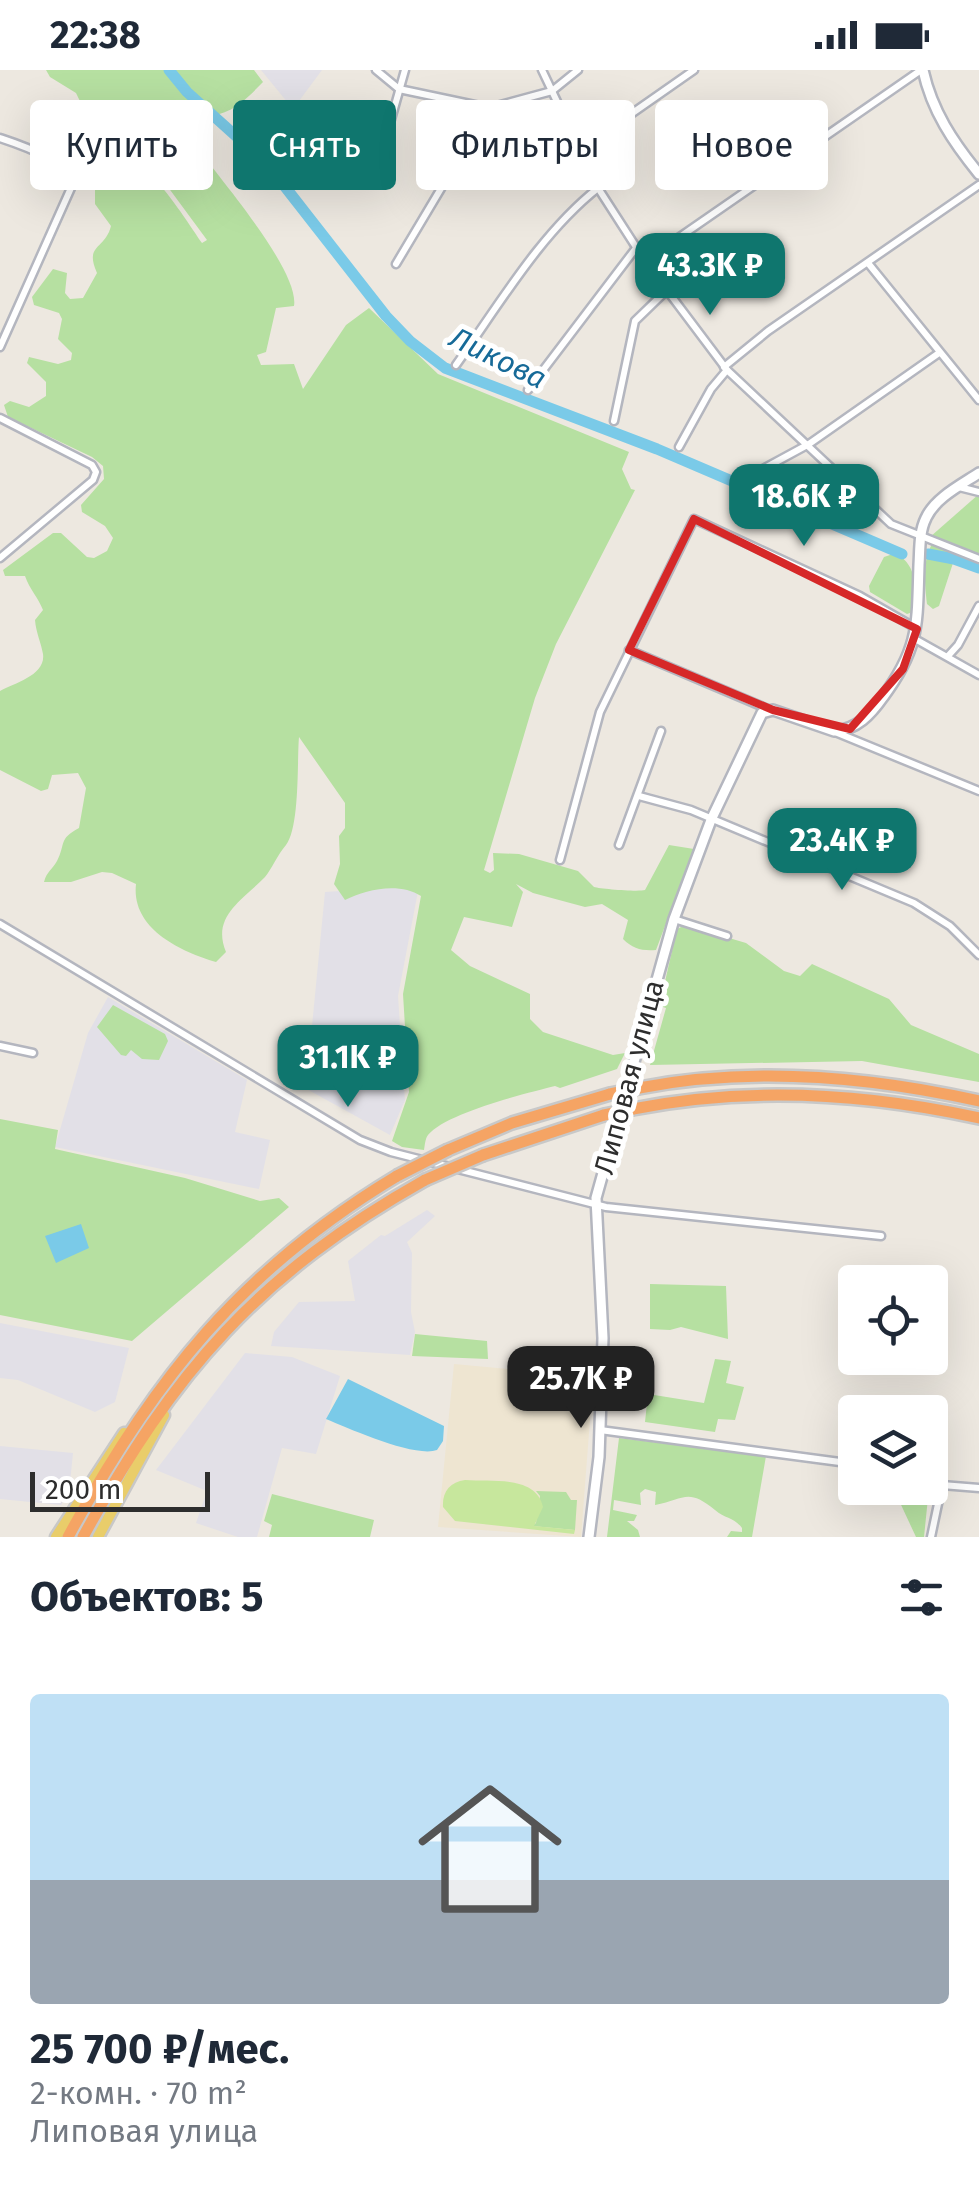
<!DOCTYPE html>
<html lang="ru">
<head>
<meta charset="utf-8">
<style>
	:root { --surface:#fff; --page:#f6f6f7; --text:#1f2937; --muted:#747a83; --accent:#0f766e }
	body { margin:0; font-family:"Fira Sans",sans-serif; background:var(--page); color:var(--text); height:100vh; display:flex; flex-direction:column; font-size:38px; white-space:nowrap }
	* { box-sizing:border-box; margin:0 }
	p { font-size:32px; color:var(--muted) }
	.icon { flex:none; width:55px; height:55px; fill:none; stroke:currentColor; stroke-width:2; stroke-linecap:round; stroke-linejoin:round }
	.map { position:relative; height:1467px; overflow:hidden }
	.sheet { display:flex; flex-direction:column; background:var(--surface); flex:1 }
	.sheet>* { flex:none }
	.top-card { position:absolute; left:30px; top:30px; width:920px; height:90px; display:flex; gap:20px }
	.controls { position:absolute; left:838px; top:1195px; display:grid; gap:20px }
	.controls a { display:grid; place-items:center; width:110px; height:110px; border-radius:10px; background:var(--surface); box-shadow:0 10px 40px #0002; font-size:50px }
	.scale { position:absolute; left:30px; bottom:25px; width:180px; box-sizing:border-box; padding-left:10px; border:5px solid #2d2d2d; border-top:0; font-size:28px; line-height:35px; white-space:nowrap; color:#2d2d2d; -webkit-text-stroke:8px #fff; paint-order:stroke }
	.price { position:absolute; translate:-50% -85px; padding:0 22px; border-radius:20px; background:var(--accent); color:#fff; font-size:32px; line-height:65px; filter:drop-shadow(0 2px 5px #0008) }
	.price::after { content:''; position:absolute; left:50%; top:60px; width:30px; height:22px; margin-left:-15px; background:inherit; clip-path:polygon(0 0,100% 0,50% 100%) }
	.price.current { background:#222; color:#fff }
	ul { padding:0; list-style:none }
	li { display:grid; align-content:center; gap:20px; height:530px; padding:0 30px }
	li span { display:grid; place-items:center; height:310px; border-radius:10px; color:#555 }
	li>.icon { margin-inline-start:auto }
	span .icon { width:180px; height:180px; fill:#fffc; stroke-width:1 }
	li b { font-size:42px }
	h2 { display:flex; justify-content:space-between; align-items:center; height:120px; padding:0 30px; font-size:42px }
	.tag { padding:0 35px; border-radius:10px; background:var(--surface); box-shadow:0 10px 40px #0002; font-size:35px; line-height:90px }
	.tag.current { background:var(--accent); color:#fff }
	.status { display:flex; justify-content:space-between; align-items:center; height:70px; padding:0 50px; background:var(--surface); direction:ltr }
	.status svg { height:28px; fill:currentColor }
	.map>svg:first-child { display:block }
	.industrial { fill:#e2e0e7 }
	.education { fill:#eee5d1 }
	.green { fill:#b6e0a1 }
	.pitch { fill:#c7e79d }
	.water { fill:#7acae8 }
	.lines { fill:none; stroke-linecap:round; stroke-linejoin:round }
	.river { stroke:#7acae8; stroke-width:11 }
	.street-casing { stroke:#b4b6bf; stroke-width:11 }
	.secondary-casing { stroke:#b4b6bf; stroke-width:14 }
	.primary-casing { stroke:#c8c8c8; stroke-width:15 }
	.highway-casing { stroke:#c8c8c8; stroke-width:16 }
	.street { stroke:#fff; stroke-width:6 }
	.secondary { stroke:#fff; stroke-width:9 }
	.primary { stroke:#e9cd6a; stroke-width:10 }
	.highway { stroke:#f5a464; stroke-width:11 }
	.highway-bridge-casing { stroke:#c8c8c8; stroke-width:16; stroke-linecap:butt }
	.highway-bridge { stroke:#f5a464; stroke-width:11 }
	.marked { fill:none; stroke:#d62828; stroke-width:8; stroke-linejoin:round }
	.labels { text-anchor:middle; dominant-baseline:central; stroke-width:10; stroke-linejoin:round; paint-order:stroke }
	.street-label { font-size:28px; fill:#2d2d2d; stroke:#fff }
	.water-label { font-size:30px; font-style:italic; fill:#166a98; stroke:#fff }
</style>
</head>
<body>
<div class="status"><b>22:38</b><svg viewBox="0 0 49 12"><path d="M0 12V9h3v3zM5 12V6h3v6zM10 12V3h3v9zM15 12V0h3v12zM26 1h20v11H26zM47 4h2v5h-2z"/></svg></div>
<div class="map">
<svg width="979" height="1467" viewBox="0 0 979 1467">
	<rect width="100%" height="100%" fill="#ede8e0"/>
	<!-- industrial -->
	<g class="industrial">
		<path d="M261,0H322L293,39Z"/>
		<path d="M419,816L398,926L405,1030L390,1065L303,1017L309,987L325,822Z"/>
		<path d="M108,927L247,1010L235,1062L270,1070L259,1119L55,1077L88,963Z"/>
		<path d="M427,1140L435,1146L407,1172L412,1183L411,1242L415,1262L410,1285L271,1276L274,1262L299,1232L355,1231L348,1191L381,1165L385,1166Z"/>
		<path d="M0,1253L129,1278L115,1332L95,1342L18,1310L0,1308Z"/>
		<path d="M245,1283L292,1287L340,1306L316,1384L282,1378L257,1467H238L196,1453L207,1421L156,1400Z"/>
		<path d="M0,1376L73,1383L69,1422L61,1435L0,1429Z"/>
	</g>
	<!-- education -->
	<path class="education" d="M454,1294L508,1299L513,1306L573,1312L572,1322L592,1324L581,1467L438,1457Z"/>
	<!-- green -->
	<g class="green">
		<path d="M46,0H254L263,12C233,43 230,42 188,51L192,71C215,103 300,200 294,236L276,238L266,282L257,285L261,295L294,294L303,319L346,255L369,238L438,304L629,382L622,399L631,419L635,420L556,574L535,628L484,800L490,803L494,800L493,783L519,784L578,801L594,817C601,819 638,822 645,820L669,775L694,779L656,880C642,881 633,879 623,869L628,850L602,834L585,837L533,823L516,814L523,822L512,857L464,847L451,880L470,896L530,924V949L543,962L613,985L625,983L617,999L560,1018L555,1016C527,1023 446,1043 428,1065C425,1069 425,1075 424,1080L402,1077L392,1071L409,1022L403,924L421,826C400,812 366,819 345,830L334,814L340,794L339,766L345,758V733L299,667C297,690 300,757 286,775C278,784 271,800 265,807C243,830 211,846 226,882L216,892C179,881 131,858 136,814L112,803L102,802L71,812H44C47,801 52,800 57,791C66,774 58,769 79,758L86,718L78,703L52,705L48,719L41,721L0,700V621C15,613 46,605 43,584C41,572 36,563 35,550L43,540C38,527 30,520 25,506H5L3,500L53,463H61L87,487L94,488L107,481L113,468L105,456L82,442L81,435L104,409L103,396L92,387L8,347L4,335L10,331L29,337L46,326V312L27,293L29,287L58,294L71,290L72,283L58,269L62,249L59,243L34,235L32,227L53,199L67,203L65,223L70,229L83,228L97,203C84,174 105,180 111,156L95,134V120L116,113C119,101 110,93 116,80C146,86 185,148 202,173L207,170L151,94L90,52L76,23L50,7Z"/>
		<path d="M979,424V485L930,467Z"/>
		<path d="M932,474L979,494V501L953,493L939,536L933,539L927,534C925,514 922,492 932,474Z"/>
		<path d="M896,483C920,499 913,515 913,542L907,544L870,522L869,516L884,487Z"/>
		<path d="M685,855L746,873L784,901L800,906L812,894L889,929L911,955L979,984V1012L862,991L650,995L666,938L660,936L661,929L677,859Z"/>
		<path d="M113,935L165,964L168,971L159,990L142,989L131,980L126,986L121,985L97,957Z"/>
		<path d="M0,1049L58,1060L55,1079L185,1108L260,1131L279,1128L289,1137L132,1271L0,1245Z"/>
		<path d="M650,1214L726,1216L728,1269L681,1257L670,1260L650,1259Z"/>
		<path d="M415,1264L487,1271L488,1289L412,1286Z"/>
		<path d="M715,1289L731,1291L726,1313L744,1317L735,1350L718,1349L715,1362L645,1352L648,1324L704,1333Z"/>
		<path d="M619,1368L766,1386L752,1467H727L731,1461L742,1462V1458C734,1447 725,1449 715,1440C687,1417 684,1430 655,1435L656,1422L645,1419L640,1423L641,1435L614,1430L613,1440L637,1445L634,1451H627L638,1460L640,1467H607Z"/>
		<path d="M872,1418H929L924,1467H916L896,1424Z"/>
		<path d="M536,1421L566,1422L571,1430H577L575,1460L532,1456L536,1453L540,1426Z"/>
		<path d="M272,1424L374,1450L370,1467H269L272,1455L264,1451Z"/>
	</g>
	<!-- pitch -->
	<path class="pitch" d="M465,1410C492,1412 536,1405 543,1437L534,1456L575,1460L574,1464L455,1451L443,1437C442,1422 450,1412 465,1410Z"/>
	<!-- water -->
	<g class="water">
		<path d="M81,1154L89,1178L56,1193L45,1166Z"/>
		<path d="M348,1309L444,1356L443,1371L437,1380C415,1388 350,1359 326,1349Z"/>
	</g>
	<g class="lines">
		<!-- river -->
		<g class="river">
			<path d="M169,0L187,22L268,95L386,246L410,271L445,298L657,379L902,484"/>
			<path d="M928,484L954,489L979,498"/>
		</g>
		<!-- street casing -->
		<g class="street-casing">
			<g id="street">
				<path d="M376,0L399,19L489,38L552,21L578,0"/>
				<path d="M542,0L598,118L645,191L727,300L891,454L979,489"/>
				<path d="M388,60L405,0"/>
				<path d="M0,68C24,76 68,90 71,118L0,277"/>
				<path d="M581,79L694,0"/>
				<path d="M645,191L921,0"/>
				<path d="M868,193L979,330"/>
				<path d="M396,194L489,38"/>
				<path d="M456,295C499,235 540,164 598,118"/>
				<path d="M724,297L768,261L979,115"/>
				<path d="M528,320L636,178"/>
				<path d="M0,348L92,395L96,402L93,410L0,488"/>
				<path d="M614,351L635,251L667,220"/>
				<path d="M679,377L711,319L727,300"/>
				<path d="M750,406L809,374L939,283"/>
				<path d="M959,417L979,422"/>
				<path d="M915,569L979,605"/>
				<path d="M629,580L768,639"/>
				<path d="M948,586L958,575L979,536"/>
				<path d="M835,662L979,721"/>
				<path d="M639,726L691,740L914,833L950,856L979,885"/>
				<path d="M619,775L661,661"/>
				<path d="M560,790L600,642L694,449L860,526L916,558"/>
				<path d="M674,849L727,866"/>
				<path d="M0,854L360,1070L391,1082L606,1137L881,1166"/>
				<path d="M0,976L33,983"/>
				<path d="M600,1360L855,1394"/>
				<path d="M931,1467L942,1415L979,1418"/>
			</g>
		</g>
		<!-- secondary casing -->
		<g class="secondary-casing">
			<g id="secondary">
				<path d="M923,0C932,41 953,72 979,104"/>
				<path d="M589,1467L599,1387L603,1268L596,1128L674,849L711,750L762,643L773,640L834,661C857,660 871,644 883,627C920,577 917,554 919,495C920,479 919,462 926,448C935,428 961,415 979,403"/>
			</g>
		</g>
		<!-- primary casing -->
		<g class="primary-casing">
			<g id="primary">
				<path d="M56,1467L124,1363"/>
				<path d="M98,1467L164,1345"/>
			</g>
		</g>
		<!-- highway casing -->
		<g class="highway-casing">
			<g id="highway">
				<path d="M639,1018C752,996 867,1006 979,1031"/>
				<path d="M633,1039C748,1016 865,1023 979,1048"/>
				<path d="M448,1080L512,1053L610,1024"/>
				<path d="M483,1085L604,1045"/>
				<path d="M68,1467C153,1310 242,1199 397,1106"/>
				<path d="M83,1467C174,1301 258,1204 425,1110"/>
			</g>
		</g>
		<!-- street -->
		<use href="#street" class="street"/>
		<!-- secondary -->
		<use href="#secondary" class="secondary"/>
		<!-- primary -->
		<use href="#primary" class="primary"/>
		<!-- highway -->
		<use href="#highway" class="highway"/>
		<!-- highway-bridge casing -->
		<g class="highway-bridge-casing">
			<g id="highway-bridge">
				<path d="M610,1024L639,1018"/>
				<path d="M604,1045L633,1039"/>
				<path d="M397,1106L448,1080"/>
				<path d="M425,1110L483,1085"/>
			</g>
		</g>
		<!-- highway-bridge -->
		<use href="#highway-bridge" class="highway-bridge"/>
	</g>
	<!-- marked area -->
	<path class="marked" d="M694,449L917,559L903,599L850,659L773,640L629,580Z"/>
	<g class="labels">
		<!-- street labels -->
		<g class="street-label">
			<text transform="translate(629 1007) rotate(-75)">Липовая улица</text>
		</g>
		<!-- water labels -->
		<g class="water-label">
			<text transform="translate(498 288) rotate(26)">Ликова</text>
		</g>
	</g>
</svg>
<div class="controls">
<a><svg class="icon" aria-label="locate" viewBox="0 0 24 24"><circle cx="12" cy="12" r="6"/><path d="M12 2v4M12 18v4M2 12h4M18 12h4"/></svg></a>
<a><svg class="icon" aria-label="layers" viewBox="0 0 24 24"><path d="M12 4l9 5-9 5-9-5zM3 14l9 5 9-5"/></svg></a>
</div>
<div class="scale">200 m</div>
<b class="price" style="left:710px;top:248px">43.3K ₽</b>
<b class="price" style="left:804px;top:479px">18.6K ₽</b>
<b class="price" style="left:842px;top:823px">23.4K ₽</b>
<b class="price" style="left:348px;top:1040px">31.1K ₽</b>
<b class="price current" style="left:581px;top:1361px">25.7K ₽</b>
<div class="top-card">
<a class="tag">Купить</a>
<a class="tag current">Снять</a>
<a class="tag">Фильтры</a>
<a class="tag">Новое</a>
</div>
</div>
<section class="sheet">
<h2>Объектов: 5<svg class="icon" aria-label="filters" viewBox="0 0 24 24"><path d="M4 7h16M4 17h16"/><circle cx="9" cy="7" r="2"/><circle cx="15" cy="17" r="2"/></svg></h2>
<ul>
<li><span style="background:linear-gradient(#bfe0f5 60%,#9aa5b1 0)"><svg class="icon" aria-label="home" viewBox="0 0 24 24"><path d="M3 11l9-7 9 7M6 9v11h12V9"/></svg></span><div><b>25 700 ₽/мес.</b><p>2-комн. · 70 m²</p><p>Липовая улица</p></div></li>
</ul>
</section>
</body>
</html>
